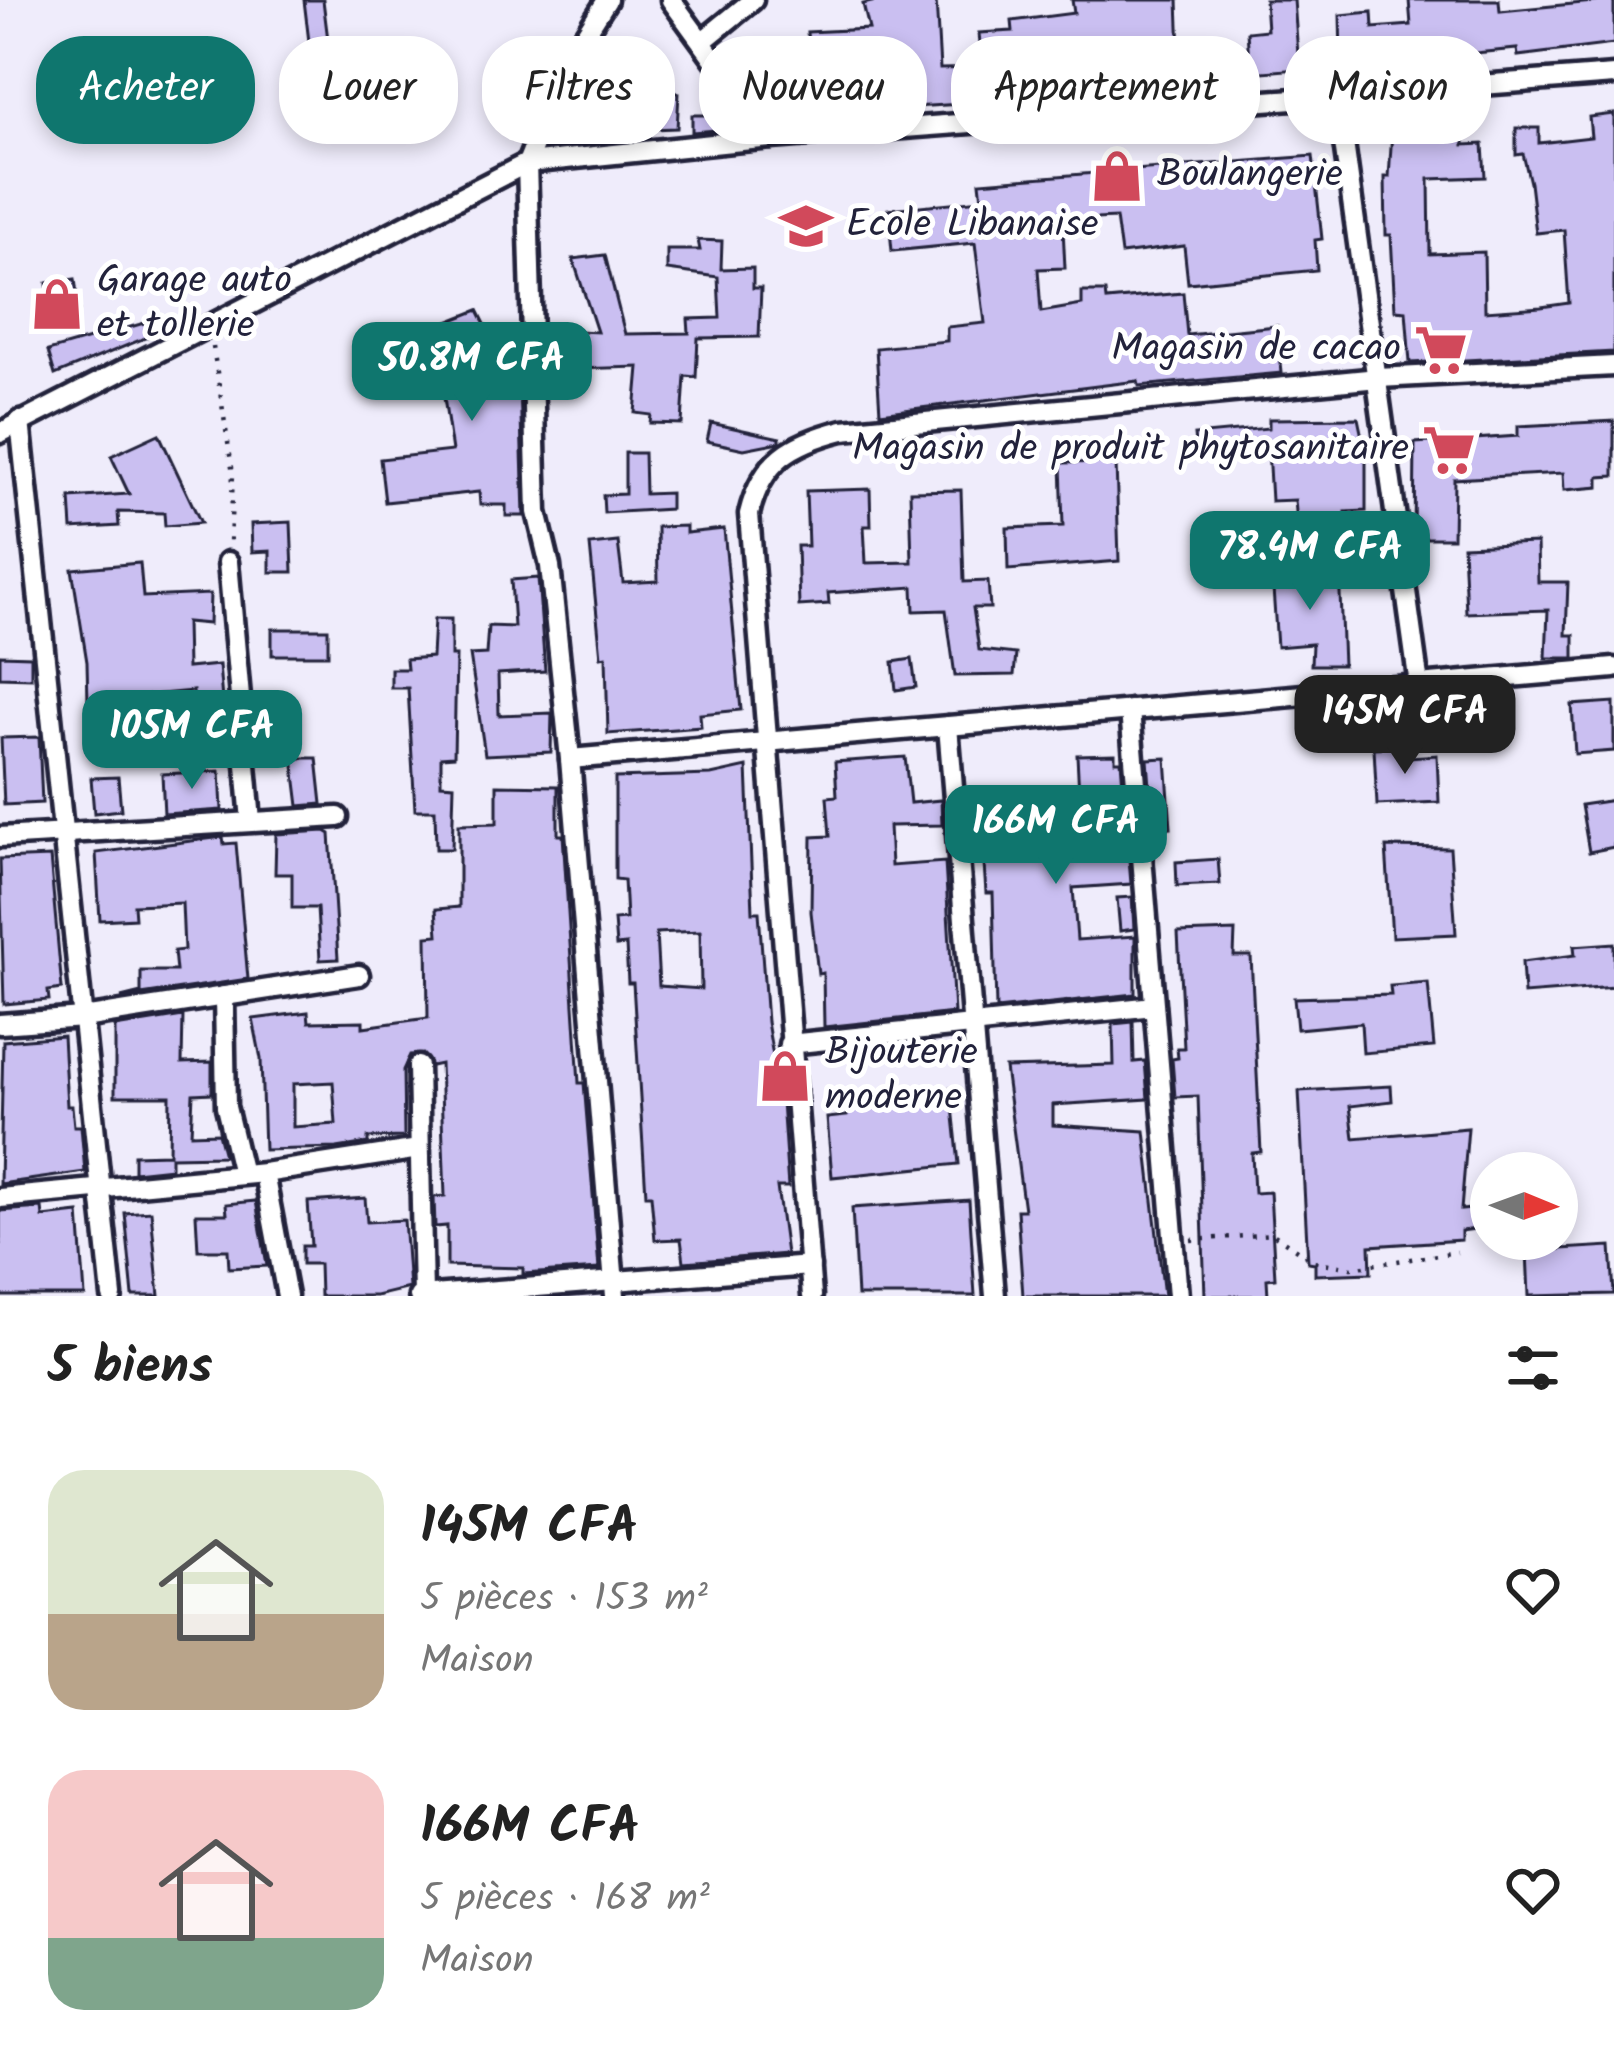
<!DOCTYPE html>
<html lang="fr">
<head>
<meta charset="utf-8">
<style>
	:root { --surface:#fff; --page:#f6f6f6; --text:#222; --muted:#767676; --accent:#0f766e }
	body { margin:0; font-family:Kalam,sans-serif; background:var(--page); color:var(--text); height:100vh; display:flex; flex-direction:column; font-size:45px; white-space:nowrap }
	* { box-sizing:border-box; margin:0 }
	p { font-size:39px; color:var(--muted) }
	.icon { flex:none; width:66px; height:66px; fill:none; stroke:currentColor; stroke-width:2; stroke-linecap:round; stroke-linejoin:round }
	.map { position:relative; height:1296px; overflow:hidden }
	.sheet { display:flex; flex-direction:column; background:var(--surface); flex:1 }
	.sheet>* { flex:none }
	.banner { position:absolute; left:36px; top:36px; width:1542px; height:108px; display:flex; gap:24px }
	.needle { width:78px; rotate:91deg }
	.controls { position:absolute; left:1470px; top:1152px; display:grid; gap:24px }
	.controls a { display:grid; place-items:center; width:108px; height:108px; border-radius:50%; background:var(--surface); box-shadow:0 6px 18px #0003; font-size:60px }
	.price { position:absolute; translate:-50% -102px; padding:0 27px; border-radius:24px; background:var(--accent); color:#fff; font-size:39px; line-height:78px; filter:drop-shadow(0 3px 6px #0008) }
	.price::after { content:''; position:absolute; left:50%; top:72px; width:36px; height:27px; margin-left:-18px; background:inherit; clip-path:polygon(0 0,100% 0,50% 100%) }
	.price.selected { background:#222; color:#fff }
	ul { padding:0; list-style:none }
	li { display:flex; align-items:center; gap:36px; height:300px; padding:0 48px }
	li span { display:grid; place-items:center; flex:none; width:336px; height:240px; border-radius:36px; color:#555 }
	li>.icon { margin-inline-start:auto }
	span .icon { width:144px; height:144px; fill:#fffc; stroke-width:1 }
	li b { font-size:51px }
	h2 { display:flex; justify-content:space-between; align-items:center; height:144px; padding:0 48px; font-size:51px }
	.chip { padding:0 42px; border-radius:48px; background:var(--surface); box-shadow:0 6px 18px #0003; font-size:42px; line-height:108px }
	.chip.selected { background:var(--accent); color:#fff }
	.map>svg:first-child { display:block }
	.building { fill:#cabff1; stroke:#22223b; stroke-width:3; fill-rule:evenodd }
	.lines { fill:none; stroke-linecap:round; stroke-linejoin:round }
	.street-casing { stroke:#22223b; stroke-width:27 }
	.path { stroke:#22223b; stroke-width:4.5; stroke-dasharray:3 9; stroke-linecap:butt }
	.street { stroke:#fff; stroke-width:18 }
	.labels { text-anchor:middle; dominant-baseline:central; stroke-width:10; stroke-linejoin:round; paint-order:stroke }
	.poi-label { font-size:39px; fill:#22223b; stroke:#fff; text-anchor:start }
</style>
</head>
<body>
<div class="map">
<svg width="1614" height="1296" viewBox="0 0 1614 1296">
	<rect width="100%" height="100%" fill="#efecfb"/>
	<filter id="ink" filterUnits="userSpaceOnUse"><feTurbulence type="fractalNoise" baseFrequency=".00833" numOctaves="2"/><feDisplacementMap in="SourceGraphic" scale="24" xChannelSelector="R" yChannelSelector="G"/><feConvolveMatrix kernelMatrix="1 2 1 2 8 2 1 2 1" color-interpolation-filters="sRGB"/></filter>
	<g filter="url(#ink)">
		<!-- building -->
		<g class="building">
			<path d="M304,0H323L331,64L312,67Z"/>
			<path d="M880,0H936L940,69L982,68L979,33L1013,31L1012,21L1074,13L1072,0H1178L1181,78L976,91L977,103L785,115L784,46L808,45L807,32L869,29L863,4Z"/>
			<path d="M1265,0H1294L1299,69L1250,73L1247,32L1267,30Z"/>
			<path d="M1409,0H1499L1500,11L1614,0V44L1518,56L1517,49L1413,59V65L1370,66L1371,73L1347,75L1341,58L1340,15L1372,12L1373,28L1411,25Z"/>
			<path d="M652,92L679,93L677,128L650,129Z"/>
			<path d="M1614,114V352L1410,363L1406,311L1395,310L1391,235H1386L1385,177H1389L1392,131L1464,132V145L1483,144L1485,177L1429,179L1430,254L1484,252L1485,311L1541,307L1569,303L1564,230L1536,233L1530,183L1523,154L1516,155V128H1539V143L1591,137L1589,117Z"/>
			<path d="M692,115H726L727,129L692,132Z"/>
			<path d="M1313,156L1322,239L1315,240L1317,270L1188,283L1184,246L1121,254L1116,218L1074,220L1075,227L1063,228L1065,268L1038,269L1041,312L1082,305V292H1105L1106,300L1183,293L1187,335L1277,326L1282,373L1139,386L1138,381L880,413L876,348L947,341V327L985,323L975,243L892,251L888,209L982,200L980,182Z"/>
			<path d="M698,240L722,241L721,269L753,268V288H761L759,337L698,338L696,377L685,376L682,424L650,423L651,415L635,413L639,367L575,369L574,338L579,331L597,332L573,259L605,255L625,334L689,333L688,319L720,318L718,277L667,270V250H700Z"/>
			<path d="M75,279L79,310L50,313L47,283Z"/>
			<path d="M478,310L490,334L507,328L519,351L524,516H506V505H480L479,492L385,502L380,459L452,451L441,378L451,376L442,350L449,348L435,327Z"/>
			<path d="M168,316L172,327L55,375L48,351Z"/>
			<path d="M1358,418L1366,456V511L1346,512L1347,531L1298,535L1295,500L1271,501L1268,449L1196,454L1194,435L1269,428V419Z"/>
			<path d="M1614,421V476L1599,477V487L1564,490L1563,473L1454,479L1453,538H1414L1415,443L1518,436V426Z"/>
			<path d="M711,423L780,438V442L744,449L707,441Z"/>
			<path d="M159,434L201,523L165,526L164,513L118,512L119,526L72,529L70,498L129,494L111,456Z"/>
			<path d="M625,453H644L645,494L670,493V509L604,513L603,495L625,494Z"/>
			<path d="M1116,462L1119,561L1008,570L1007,528L1063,526L1061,463Z"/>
			<path d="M870,489L871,526H864L866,563L912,562L910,491L961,490L964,582L988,581L990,608H973L979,650L1016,654L1014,675L955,676L946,610L914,611L913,587L828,593L829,604L799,606L797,546H808L806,491Z"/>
			<path d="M291,522L293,572H270V551L252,552L251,524Z"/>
			<path d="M686,526V533L724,529L741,710L700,714L701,727L608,734L606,656L601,657L590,545L618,542L623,583L658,581L657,527Z"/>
			<path d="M1537,543L1538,582H1568L1566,635H1574V658H1546L1548,610L1466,613L1463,546Z"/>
			<path d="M140,563L143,597L210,594L209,624L186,622L187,668L219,665L225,735L196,737L193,691L150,695L153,740L89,744L87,662L72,569Z"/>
			<path d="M1339,569L1343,665H1311L1312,644L1277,647L1272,574Z"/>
			<path d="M538,578L545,671L498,674L499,715L552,713L551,752L485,755L470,655L486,654L488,626L514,627L511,580Z"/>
			<path d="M434,619H451V656H456L454,756L441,757V784L454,785L452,849H436L435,810H415L408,688H391V669H407L406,659L432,657Z"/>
			<rect x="272" y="629" width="56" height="26"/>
			<path d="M0,655L31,656V678L0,677Z"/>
			<path d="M912,659L916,687L896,690L893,662Z"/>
			<path d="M1614,702V751L1575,754L1572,705Z"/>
			<path d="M39,737L42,803L4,805L1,738Z"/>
			<path d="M1409,746V757L1437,755L1439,802L1377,805L1374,748Z"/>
			<path d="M1115,754V761H1121L1131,884L1073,888L1077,940L1135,936V994L996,1009L993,893H986L981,821L969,822L967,798L1044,790V796L1079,794L1077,755Z"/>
			<path d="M905,757L910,803L941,800L942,825L889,826L891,866L945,862L954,1013L824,1027L823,973L818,974L811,912L812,837L830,836L827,797L837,796L835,762Z"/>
			<path d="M293,758H317L322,804L299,806Z"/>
			<path d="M1166,758L1171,828L1153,829L1148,759Z"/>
			<path d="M747,767L753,912H759L767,1022L776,1073H780L788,1187H777L786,1254L684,1262L681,1239L655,1240L651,1195H646L633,983H628L626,945L616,946L614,920L626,919L624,880L615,879V778L711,775ZM700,931L701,989L659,986L656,933Z"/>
			<path d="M220,771L222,810L164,814L162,774Z"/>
			<path d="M118,777L121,810L94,813L91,778Z"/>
			<path d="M497,785L558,786V835H563L579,1083H584L599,1269L523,1274V1268L447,1266V1226L435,1227L434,1197L445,1196L440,1064L431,1066L423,1054L410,1055L403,1070L404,1137L368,1138V1143L337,1148L264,1150L261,1059L253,1019L308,1012L309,1022L363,1021V1027L428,1018L427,936L438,935L436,909L459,907V824L497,823ZM333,1082L336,1124L293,1127V1084Z"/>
			<path d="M1614,800V847L1589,852L1581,805Z"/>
			<path d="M325,831L330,834L338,959L320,960L317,908H292V874H275L276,834Z"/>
			<path d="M223,837L224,844L236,843L248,979L121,998L141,993V971H176L174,951L184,950L182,903L134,905L135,918L100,920L96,853Z"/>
			<path d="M1386,847L1450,848L1456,934L1392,937Z"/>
			<path d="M50,857L62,989L48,991L49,1000L4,1004L0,859Z"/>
			<path d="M1218,859L1220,884L1177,886L1176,862Z"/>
			<path d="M1132,897L1134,929L1120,931L1117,898Z"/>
			<path d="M1235,931L1234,956H1251L1261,1152L1252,1153L1254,1193L1270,1192L1275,1278L1267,1279L1268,1296H1205L1198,1096L1175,1097L1172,1059L1178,1058L1177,1048H1184L1178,933Z"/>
			<path d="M1614,943V987L1524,994L1522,962L1575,955L1574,946Z"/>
			<path d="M1428,983L1434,1047L1363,1053L1361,1023L1297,1029L1294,998L1391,995L1390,986Z"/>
			<path d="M183,1016L182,1063L212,1062V1093L193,1094L191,1134L218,1133L224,1156L171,1157V1168L134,1172V1155L169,1154L170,1096H115V1027Z"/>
			<path d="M1133,1022L1134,1062L1145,1061L1148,1099L1053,1105V1125L1145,1131L1164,1296H1023L1017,1210H1024L1005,1068L1114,1065L1113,1024Z"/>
			<path d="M63,1036L67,1106H72L74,1126H81L85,1172L0,1184L3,1041Z"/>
			<path d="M1391,1086L1392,1101L1350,1106L1354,1138L1468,1128L1461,1210L1491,1207V1227L1461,1231V1240L1370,1246L1371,1273L1315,1275V1263L1308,1262L1299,1091Z"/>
			<path d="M951,1088L959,1164L832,1177L827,1118L847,1116L846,1100Z"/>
			<path d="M365,1198L367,1222L404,1220L409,1288L376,1296H320L319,1264H302V1246H311L308,1202Z"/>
			<path d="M969,1200L975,1296H857L852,1208Z"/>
			<path d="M256,1201L267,1266L229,1268L228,1250H198L196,1214H227L226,1204Z"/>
			<path d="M42,1208L43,1217L79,1213L85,1296H0V1211Z"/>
			<path d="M151,1211L159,1296H133L125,1213Z"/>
			<path d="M1611,1246L1614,1294L1529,1296L1527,1251Z"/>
		</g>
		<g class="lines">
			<!-- street casing -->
			<g class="street-casing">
				<g id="street">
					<path d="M607,0L567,63L527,163L537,512L550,566L570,759L615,1296"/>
					<path d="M671,0L771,138"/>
					<path d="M704,40L753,0"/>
					<path d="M1337,92L1419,685"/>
					<path d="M20,421L112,1296"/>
					<path d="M0,433L527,163L771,138L1614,75"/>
					<path d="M228,562L251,821"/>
					<path d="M1130,710L1178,1296"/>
					<path d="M948,726L995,1296"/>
					<path d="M570,759L1614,668"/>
					<path d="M0,837L338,817"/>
					<path d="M224,996L226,1107L242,1174"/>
					<path d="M0,1024L83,1018L359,975"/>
					<path d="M789,1044L1154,1006"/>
					<path d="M418,1066L423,1296"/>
					<path d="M264,1173L287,1296"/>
					<path d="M0,1198L264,1173L419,1149"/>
					<path d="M419,1296L810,1266"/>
					<path d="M812,1296L749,514C762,460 792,443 843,430L1378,378L1614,366"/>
				</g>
			</g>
			<!-- path -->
			<g class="path">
				<path d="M213,347L233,474L230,543"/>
				<path d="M1191,1240L1273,1234L1313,1261L1351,1268L1457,1252"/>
			</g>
			<!-- street -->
			<use href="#street" class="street"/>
		</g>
	</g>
	<!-- icons -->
	<defs>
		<g id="shop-bare" transform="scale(4.14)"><path d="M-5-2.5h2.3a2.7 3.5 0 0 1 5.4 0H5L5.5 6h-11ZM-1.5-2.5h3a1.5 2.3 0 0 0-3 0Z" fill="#d1495b" stroke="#fff" stroke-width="2.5" paint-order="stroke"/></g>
		<g id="school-bare" transform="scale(4.14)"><path d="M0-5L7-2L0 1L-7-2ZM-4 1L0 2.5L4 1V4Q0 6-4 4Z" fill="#d1495b" stroke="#fff" stroke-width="2.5" paint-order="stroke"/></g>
		<g id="supermarket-bare" transform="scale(4.14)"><path d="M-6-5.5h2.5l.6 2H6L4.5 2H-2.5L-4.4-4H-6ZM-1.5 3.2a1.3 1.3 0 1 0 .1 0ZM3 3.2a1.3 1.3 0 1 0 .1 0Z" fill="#d1495b" stroke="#fff" stroke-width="2.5" paint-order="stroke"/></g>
	</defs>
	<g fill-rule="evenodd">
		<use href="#shop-bare" x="1117" y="176"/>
		<use href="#school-bare" x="806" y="226"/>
		<use href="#shop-bare" x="57" y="304"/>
		<use href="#supermarket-bare" x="1441" y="350"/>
		<use href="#supermarket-bare" x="1449" y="450"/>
		<use href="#shop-bare" x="785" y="1076"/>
	</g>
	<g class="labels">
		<!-- poi labels -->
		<g class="poi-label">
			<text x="1157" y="176">Boulangerie</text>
			<text x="846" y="226">Ecole Libanaise</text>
			<text x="97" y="282">Garage auto<tspan x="97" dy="45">et tollerie</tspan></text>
			<text x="1401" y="350" text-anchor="end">Magasin de cacao</text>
			<text x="1409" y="450" text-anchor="end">Magasin de produit phytosanitaire</text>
			<text x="825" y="1054">Bijouterie<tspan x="825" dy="45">moderne</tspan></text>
		</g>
	</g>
</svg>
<div class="controls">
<a><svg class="needle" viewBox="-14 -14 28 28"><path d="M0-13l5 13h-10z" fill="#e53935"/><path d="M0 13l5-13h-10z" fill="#767676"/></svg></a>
</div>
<b class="price" style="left:472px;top:424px">50.8M CFA</b>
<b class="price" style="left:1310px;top:613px">78.4M CFA</b>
<b class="price selected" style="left:1405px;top:777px">145M CFA</b>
<b class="price" style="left:192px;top:792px">105M CFA</b>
<b class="price" style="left:1056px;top:887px">166M CFA</b>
<div class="banner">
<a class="chip selected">Acheter</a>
<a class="chip">Louer</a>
<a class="chip">Filtres</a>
<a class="chip">Nouveau</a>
<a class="chip">Appartement</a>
<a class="chip">Maison</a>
</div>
</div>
<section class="sheet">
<h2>5 biens<svg class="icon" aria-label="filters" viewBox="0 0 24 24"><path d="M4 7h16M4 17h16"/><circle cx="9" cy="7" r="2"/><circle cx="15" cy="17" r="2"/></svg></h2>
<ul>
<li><span style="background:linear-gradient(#dfe7d0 60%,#b9a48a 0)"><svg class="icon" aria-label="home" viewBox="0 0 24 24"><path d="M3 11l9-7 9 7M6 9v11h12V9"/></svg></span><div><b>145M CFA</b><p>5 pièces · 153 m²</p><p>Maison</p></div><svg class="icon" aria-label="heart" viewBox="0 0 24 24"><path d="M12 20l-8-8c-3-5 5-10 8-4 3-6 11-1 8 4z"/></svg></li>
<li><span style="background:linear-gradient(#f6c9c9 70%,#7fa58c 0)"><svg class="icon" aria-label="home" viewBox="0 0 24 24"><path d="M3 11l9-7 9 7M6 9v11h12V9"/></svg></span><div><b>166M CFA</b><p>5 pièces · 168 m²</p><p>Maison</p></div><svg class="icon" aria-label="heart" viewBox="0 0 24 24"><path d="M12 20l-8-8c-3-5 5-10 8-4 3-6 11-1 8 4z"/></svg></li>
</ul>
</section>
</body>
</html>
